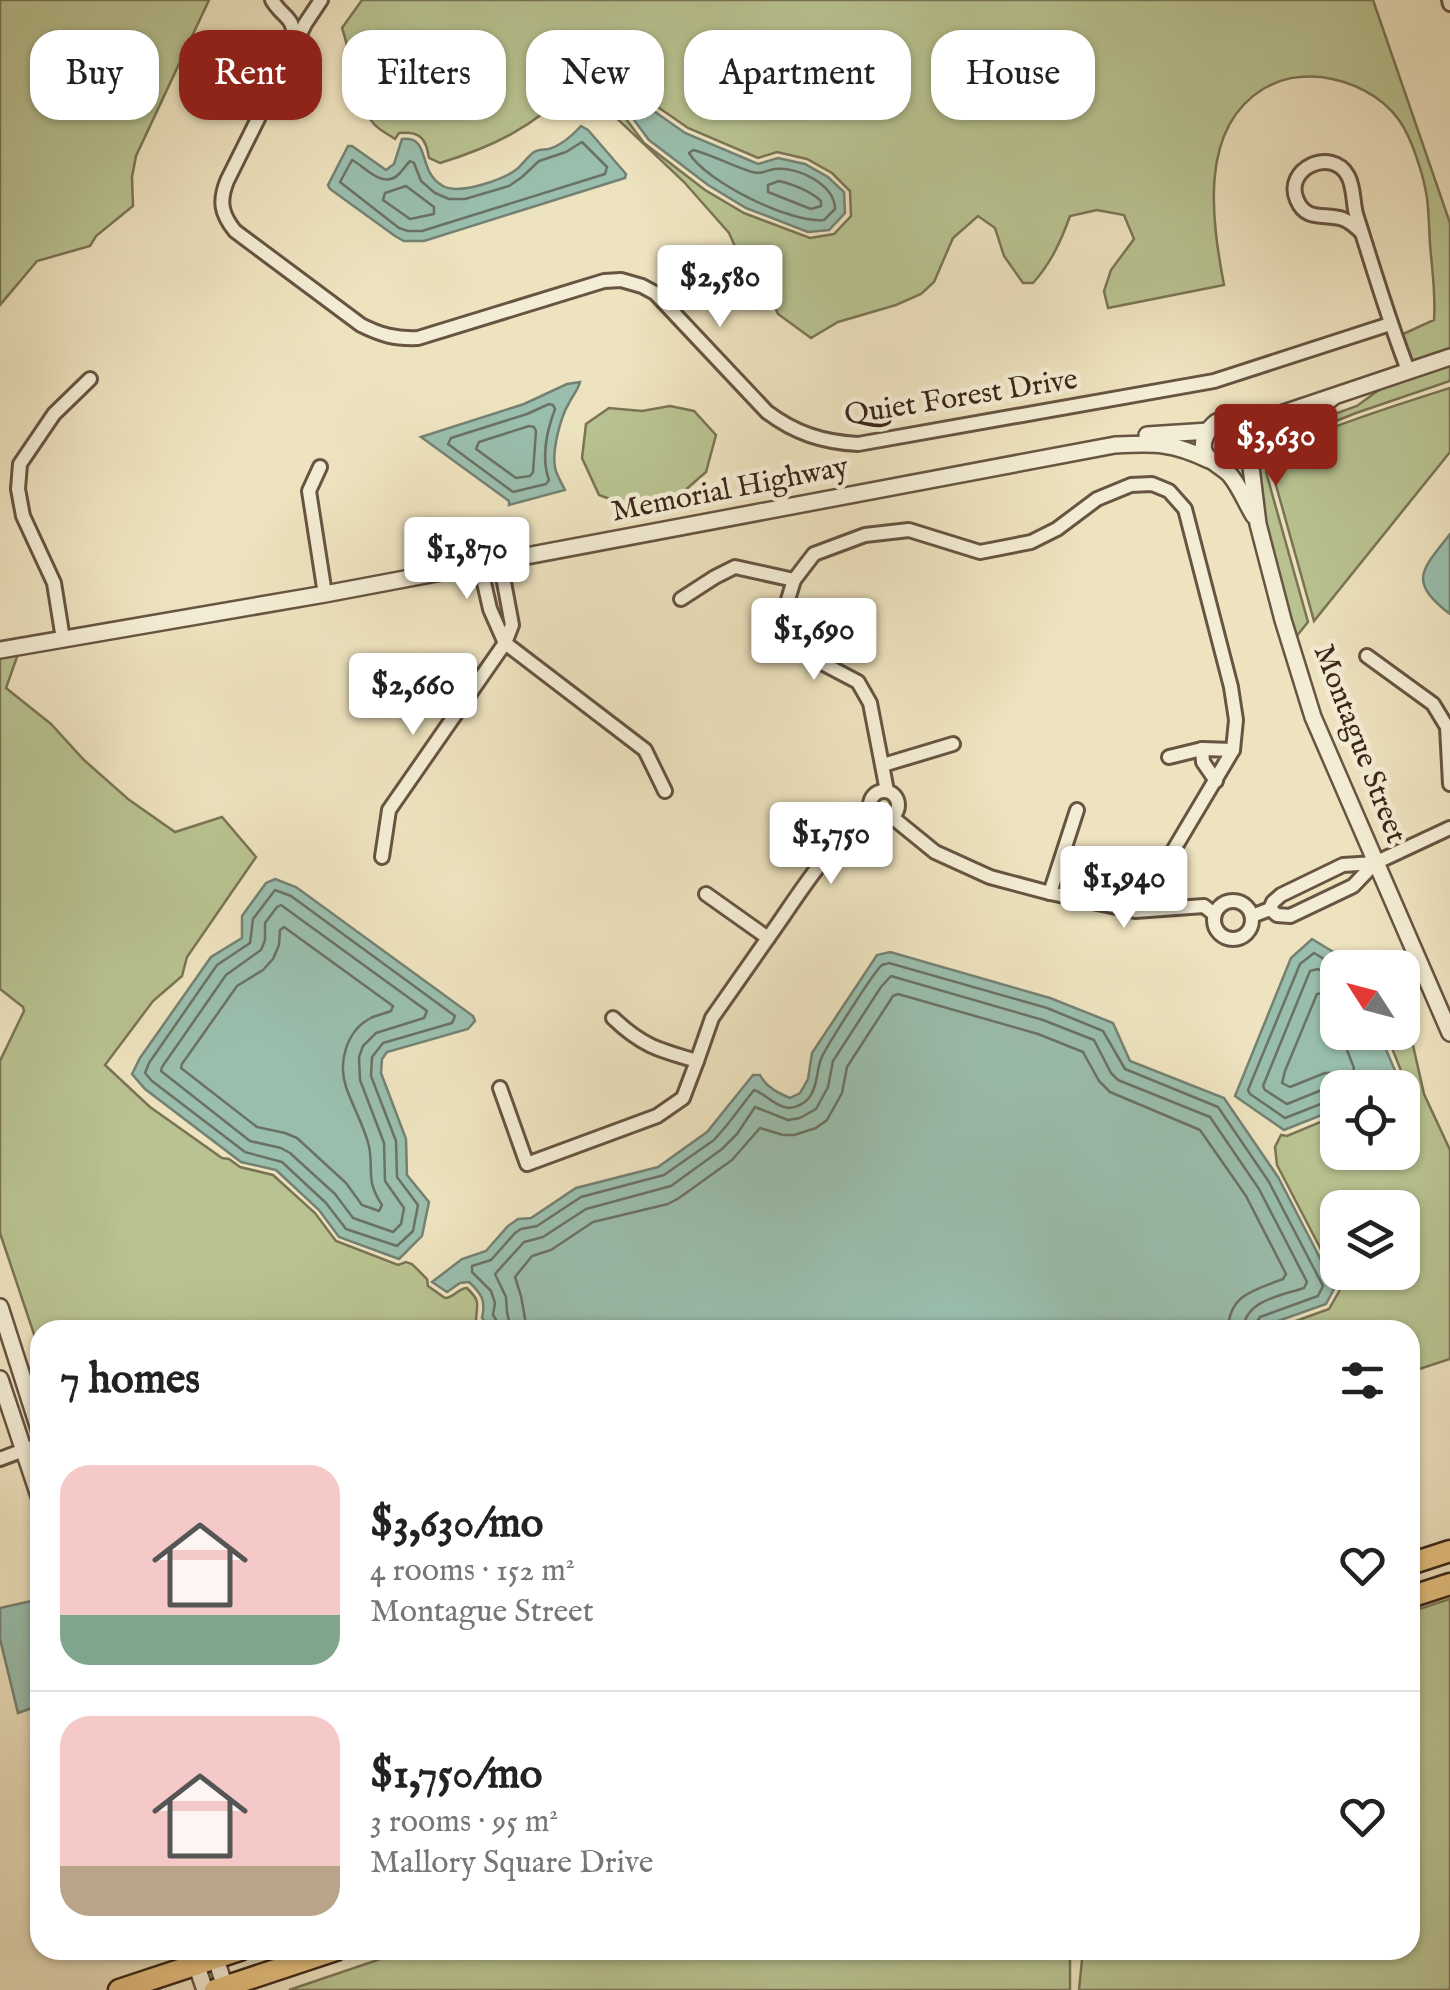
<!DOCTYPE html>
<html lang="en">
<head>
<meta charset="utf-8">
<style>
	:root { --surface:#fff; --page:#f2f2f2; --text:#222; --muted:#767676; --line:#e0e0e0; --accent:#8f2418 }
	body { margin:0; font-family:"IM FELL English",serif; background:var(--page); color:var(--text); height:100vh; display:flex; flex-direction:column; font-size:38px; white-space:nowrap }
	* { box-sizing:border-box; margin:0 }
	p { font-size:32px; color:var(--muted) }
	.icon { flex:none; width:55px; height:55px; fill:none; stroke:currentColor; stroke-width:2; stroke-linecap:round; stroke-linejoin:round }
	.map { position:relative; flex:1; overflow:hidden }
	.panel { position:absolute; left:30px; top:1320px; width:1390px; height:640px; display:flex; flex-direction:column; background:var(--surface); border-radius:30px; box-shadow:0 2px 8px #0004 }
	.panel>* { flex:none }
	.top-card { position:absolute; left:30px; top:30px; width:1390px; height:90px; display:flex; gap:20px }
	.needle { width:65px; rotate:306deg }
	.controls { position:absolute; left:1320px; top:950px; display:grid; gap:20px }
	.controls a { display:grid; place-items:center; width:100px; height:100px; border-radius:20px; background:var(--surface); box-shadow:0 2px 8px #0004; font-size:50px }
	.price { position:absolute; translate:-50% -85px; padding:0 22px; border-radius:10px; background:#fff; color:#222; font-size:32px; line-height:65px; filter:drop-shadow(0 2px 5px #0008) }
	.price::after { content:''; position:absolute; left:50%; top:60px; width:30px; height:22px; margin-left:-15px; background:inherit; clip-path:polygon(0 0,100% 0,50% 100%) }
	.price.on { background:var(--accent); color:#fff }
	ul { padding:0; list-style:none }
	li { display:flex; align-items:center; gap:30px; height:250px; padding:0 30px }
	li+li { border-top:2px solid var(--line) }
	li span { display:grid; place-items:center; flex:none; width:280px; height:200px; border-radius:30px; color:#555 }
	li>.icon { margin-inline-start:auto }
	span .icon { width:120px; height:120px; fill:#fffc; stroke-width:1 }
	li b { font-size:42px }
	h2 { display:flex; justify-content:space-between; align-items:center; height:120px; padding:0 30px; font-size:42px }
	.chip { padding:0 35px; border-radius:30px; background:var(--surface); box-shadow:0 2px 8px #0004; font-size:35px; line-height:90px }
	.chip.on { background:var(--accent); color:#fff }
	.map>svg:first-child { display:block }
	.green { fill:#b9c391; stroke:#7a7455; stroke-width:2.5; fill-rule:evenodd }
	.water { fill:#9abead; stroke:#748172; stroke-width:2.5 }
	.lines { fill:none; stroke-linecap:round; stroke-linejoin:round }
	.shore { stroke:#6a7263; stroke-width:2.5 }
	.minor-casing { stroke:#675442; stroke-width:18 }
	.tertiary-casing { stroke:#675442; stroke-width:20 }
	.primary-casing { stroke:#3a2519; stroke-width:25 }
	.minor { stroke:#f4edd5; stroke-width:12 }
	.tertiary { stroke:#f4edd5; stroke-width:15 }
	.primary { stroke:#e7c280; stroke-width:20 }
	.labels { text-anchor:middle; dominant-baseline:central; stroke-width:9; stroke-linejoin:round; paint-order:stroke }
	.street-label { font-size:30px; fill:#3a2519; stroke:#f4edd5 }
</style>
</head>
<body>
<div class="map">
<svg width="1450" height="1990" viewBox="0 0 1450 1990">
	<rect width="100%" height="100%" fill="#eee3bf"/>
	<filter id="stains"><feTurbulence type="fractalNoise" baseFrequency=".002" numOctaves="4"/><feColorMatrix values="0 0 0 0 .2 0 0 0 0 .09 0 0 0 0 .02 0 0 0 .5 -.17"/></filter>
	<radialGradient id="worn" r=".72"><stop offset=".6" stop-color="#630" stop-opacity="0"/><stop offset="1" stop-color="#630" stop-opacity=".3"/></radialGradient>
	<!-- green -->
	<g class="green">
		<path d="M0,0H209L136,156L132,177L133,206L96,236L90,246L37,261L0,305Z"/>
		<path d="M362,0H1373L1450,223V349L1412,361L1401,335L1434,320C1436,294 1432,270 1430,244C1429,229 1429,213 1427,198C1424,177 1412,138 1399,120C1381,95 1351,81 1321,77C1299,75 1282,78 1263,89C1198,129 1212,221 1224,285L1108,308L1104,291L1111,270L1134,239L1124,215L1097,210L1070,216C1061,241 1051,263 1033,283H1023L1004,256L995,228L978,216L953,238L934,282L921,294L896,305L838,322L811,338L778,314L762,279L743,264L729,233L684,182L586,89L576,86C531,127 498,145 440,163L429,158C426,138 420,131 399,133L395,139C388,134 379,130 374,124C355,103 352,56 342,28ZM593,34L619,51L630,76L655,105L688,128L758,158L777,152L807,159L832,173L850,191L851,216L834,234L810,238L744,213L705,190L644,143L579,56C577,49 586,36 593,34Z"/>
		<path d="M1450,364V381L1356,413L1286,441L1272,452L1266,472L1308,622L1296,637C1281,592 1252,498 1261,454L1315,421L1357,406L1387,384Z"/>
		<path d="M1450,388V452L1314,621L1272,471C1273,466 1274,461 1276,456C1288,438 1422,397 1450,388Z"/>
		<path d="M670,406L694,411L716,435L706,472L675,499L637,509L599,495L582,458L586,424L609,408L642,411Z"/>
		<path d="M18,654L6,688L51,724L84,760L128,799L175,832L222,817L256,857L187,957L182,976L153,1001L105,1065L150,1107L222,1158L229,1159L240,1167L273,1175L315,1213L336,1241L398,1265L406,1262L412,1264L427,1279L428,1286L445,1298C454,1298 458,1288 467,1288C481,1302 477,1302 476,1320L485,1330H40V1352L0,1233V1061L24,1011L23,1007L0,989V657Z"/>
		<path d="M1403,1001L1424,1094L1450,1150V1359L1410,1372V1330H1271L1329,1309L1341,1288L1277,1165L1275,1147L1281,1135L1287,1136L1337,1115L1338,1152H1402L1403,1115L1414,1111L1415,1106L1386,1033L1402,1032ZM1338,1208H1402V1272H1338Z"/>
		<path d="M1450,1599V1990H1079L1083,1950H1410V1612Z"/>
		<path d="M407,1950H1070V1990H289Z"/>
	</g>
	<!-- water -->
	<g class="water">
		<path d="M594,40L615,55L625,78L651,109L685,133L758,164L778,158L805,164L828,177L844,192L845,213L829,230L808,232L746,208L708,185L649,140L584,53Z"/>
		<path d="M581,126L588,130L626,174L625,178L424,241H404L395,236L330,189L328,185L348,146H352L386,170L394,164L402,139C432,136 416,171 443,186C459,195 503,180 517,169C523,164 528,156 534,152C539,149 543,150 549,149C562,145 572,136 581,126Z"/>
		<path d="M580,382C578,390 573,395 569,403C560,418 552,451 555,467C556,475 562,483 565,490L509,505V501L421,437L524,404L567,384Z"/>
		<path d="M1450,534V614C1407,581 1422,570 1450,534Z"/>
		<path d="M275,879L296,887L473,1016L475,1021L468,1029L387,1052L382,1059L381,1073L406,1139L407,1175L429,1202L422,1236L399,1259L339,1237L319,1210L276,1170L241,1162L145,1089L132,1074L140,1058L211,957L242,938V916L266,883Z"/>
		<path d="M1312,939L1348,961L1351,967L1338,968V1032L1379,1033L1402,1087L1338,1088L1337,1109L1284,1130L1235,1096L1291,958Z"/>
		<path d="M890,952L1050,998L1113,1023L1130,1061L1224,1098L1278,1177L1335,1287L1326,1304L1253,1330H492L482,1318C486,1301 482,1294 469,1282L460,1283L447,1292L432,1282L462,1259L486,1251L508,1226L518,1219L531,1218L576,1188L658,1167L707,1132L753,1075H760C766,1087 778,1093 790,1098L800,1093L808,1079L812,1053L877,955Z"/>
		<path d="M40,1599V1705L18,1713L0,1639V1608Z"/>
	</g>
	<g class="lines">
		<!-- shore -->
		<g class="shore">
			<path d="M582,142L607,167L605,174L422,231H408L399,228L340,182L352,160C366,167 383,190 399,174C403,170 406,165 410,161L414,163L421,181L435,193L449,199H465L509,186L522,177L539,161L566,152Z"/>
			<path d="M693,150C713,155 732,166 752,172C762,175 766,170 775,169C798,166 835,185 835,209L824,220C792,224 706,182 689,153Z"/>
			<path d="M779,181C795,185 809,190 821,201V206L811,209L768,192V185Z"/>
			<path d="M406,186L434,207V214L410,219L383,200L385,193Z"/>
			<path d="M549,404L553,405L555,409C547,430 541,458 549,480L546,484L513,492L448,444L451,438L527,414Z"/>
			<path d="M529,426L534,427L536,431L533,472L530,476L516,478L476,449L479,442Z"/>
			<path d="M275,890L291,896L455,1016L452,1023L383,1043L372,1057L371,1076L396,1141L397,1177L418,1205L413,1231L397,1246L346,1229L326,1203L282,1162L245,1152L152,1081L145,1073L149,1063L217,965L250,943L253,919Z"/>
			<path d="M281,905L427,1011L424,1018L376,1033L363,1046L359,1057L360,1080L384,1143L385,1181L404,1208L401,1224L393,1232L353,1218L335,1194L290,1153L281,1148L250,1141L161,1071L162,1067L226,975L261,950L265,940V923L277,907Z"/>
			<path d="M284,927L393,1006L391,1011C384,1014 376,1015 369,1019C346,1032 338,1063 346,1087C353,1107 364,1126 369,1146C374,1172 365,1179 382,1205L379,1211L362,1205L346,1183L297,1138L285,1133L257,1127L181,1068L182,1064L237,986L263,970L273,959L279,945L280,930Z"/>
			<path d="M1338,985L1330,976L1318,969L1310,971L1263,1086L1265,1090L1287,1104L1329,1087L1341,1088"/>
			<path d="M1338,1002L1323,993L1317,994L1285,1071L1282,1083L1290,1087L1325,1073H1352L1354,1068L1345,1045L1343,1032"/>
			<path d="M1338,1099L1331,1100L1285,1118L1250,1094L1248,1090L1300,964L1314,953L1339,968"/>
			<path d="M499,1330L498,1323L493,1315L495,1303L491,1291L472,1272V1266L491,1260L515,1233L521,1229L537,1226L581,1197L664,1175L714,1140L727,1125L754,1090C765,1093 775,1107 789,1108C796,1108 805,1103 809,1098C818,1086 816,1072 821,1059C824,1050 875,970 882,965C884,964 887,964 889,963L1047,1008L1103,1031L1125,1069L1218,1107L1269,1182L1323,1286L1318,1296L1260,1317L1256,1323L1255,1330"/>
			<path d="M511,1330L507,1312L506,1297L495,1274L524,1242L543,1237L586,1209L671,1186L722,1149L737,1134L755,1107L788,1120L800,1118L816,1109L828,1087L833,1061L881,987L891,976L1043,1020L1094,1040L1111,1073L1118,1080L1210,1117L1259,1189L1307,1282L1304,1288C1280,1296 1245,1300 1243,1330"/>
			<path d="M527,1330L521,1296L515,1277L532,1256L551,1250L593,1222L668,1204L679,1198L732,1160L760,1128L783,1135H794L816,1128L827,1120L842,1093L847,1067L893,996L898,994L1038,1034L1083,1052L1099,1081L1110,1092L1200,1130L1246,1196L1286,1274L1283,1279C1255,1290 1229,1294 1228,1330"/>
		</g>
		<!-- minor casing -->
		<g class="minor-casing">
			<g id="minor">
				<path d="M272,0C283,19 296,16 293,42"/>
				<path d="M321,0L305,24L227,181C219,201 221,214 235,231L361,325C381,335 395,339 418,338L604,281L621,280L642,286L655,293L767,412C795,433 822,442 858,444L1214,381L1390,324"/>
				<path d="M1449,0L1450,4"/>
				<path d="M1362,233C1356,227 1351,222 1343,219C1325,213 1306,222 1297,200C1283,169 1332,146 1348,176C1354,187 1353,203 1356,214C1373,267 1388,319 1408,370"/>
				<path d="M320,467L309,491L325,594"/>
				<path d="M480,565L490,609L505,643L645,750L665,791"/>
				<path d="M794,580L783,616L797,638L820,662L858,682L870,703L887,791"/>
				<path d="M681,599L715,577L735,567L794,580L814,554L865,535L909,530L980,552L1031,542L1057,529L1097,499L1131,485L1152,484L1169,491L1185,509L1231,687L1236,720L1233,750"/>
				<path d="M63,639L54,583L23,516L18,489L20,464L54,414L90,379"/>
				<path d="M1367,656L1433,704L1447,727L1450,784"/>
				<path d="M1202,749L1203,762L1216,781"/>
				<path d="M883,765L953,744"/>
				<circle cx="884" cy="805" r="14"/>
				<path d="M892,817L935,852L990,877L1050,893L1077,810"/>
				<path d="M382,857L389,810L505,643L512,625L500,561"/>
				<path d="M1050,893L1135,911L1204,906L1214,914"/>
				<circle cx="1233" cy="920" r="19"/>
				<path d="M1152,908L1151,888L1233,750L1202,749L1169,757"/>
				<path d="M1270,909L1277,915L1290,916L1353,886L1375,863L1450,828"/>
				<path d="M1252,916L1270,909L1273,902L1281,895L1343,865L1375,863"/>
				<path d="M768,938C799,895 828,843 872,814"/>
				<path d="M697,1061L712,1018L768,938L706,894"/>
				<path d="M500,1088L527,1164L657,1116L683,1098L697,1061C659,1050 642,1046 613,1018"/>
				<path d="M0,1459L40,1444"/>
			</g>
		</g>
		<!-- tertiary casing -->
		<g class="tertiary-casing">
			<g id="tertiary">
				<path d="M1332,398L1312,414L1256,447L1251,467L1258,524L1283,620L1313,717L1450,1033"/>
				<path d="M1243,422L1266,419L1450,357"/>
				<path d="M1147,435L1209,431"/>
				<path d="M1254,516C1246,503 1240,487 1230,475C1218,462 1194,458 1207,433C1222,406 1254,420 1256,447"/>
				<path d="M0,650L325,594L1115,445C1154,443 1172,442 1209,460"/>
				<path d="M0,1307L40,1432"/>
				<path d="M0,1379L40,1499"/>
				<path d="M191,1950L205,1990"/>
				<path d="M213,1950L225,1987"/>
			</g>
		</g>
		<!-- primary casing -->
		<g class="primary-casing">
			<g id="primary">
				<path d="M1410,1564L1450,1551"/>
				<path d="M1410,1597L1450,1584"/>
				<path d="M119,1990L240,1950"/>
				<path d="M215,1990L336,1950"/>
			</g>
		</g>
		<!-- minor -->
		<use href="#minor" class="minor"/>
		<!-- tertiary -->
		<use href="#tertiary" class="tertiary"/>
		<!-- primary -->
		<use href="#primary" class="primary"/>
	</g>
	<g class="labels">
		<!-- street labels -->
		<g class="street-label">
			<text transform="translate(961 398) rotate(-9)">Quiet Forest Drive</text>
			<text transform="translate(730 490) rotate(-11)">Memorial Highway</text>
			<text transform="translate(1359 744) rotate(69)">Montague Street</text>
		</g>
	</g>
	<rect width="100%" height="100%" filter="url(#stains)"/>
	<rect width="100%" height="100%" fill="url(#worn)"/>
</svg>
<div class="controls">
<a><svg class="needle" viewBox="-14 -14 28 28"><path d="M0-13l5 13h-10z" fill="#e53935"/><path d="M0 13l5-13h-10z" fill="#767676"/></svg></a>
<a><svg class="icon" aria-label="locate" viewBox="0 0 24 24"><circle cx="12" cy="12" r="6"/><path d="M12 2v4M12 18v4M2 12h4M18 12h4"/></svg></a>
<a><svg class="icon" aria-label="layers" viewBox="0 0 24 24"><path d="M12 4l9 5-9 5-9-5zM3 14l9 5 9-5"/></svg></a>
</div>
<b class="price" style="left:720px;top:330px">$2,580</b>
<b class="price on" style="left:1276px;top:489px">$3,630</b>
<b class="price" style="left:467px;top:602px">$1,870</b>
<b class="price" style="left:814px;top:683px">$1,690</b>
<b class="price" style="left:413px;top:738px">$2,660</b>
<b class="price" style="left:831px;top:887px">$1,750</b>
<b class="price" style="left:1124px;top:931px">$1,940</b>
<div class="top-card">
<a class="chip">Buy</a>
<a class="chip on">Rent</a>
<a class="chip">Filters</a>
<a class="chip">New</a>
<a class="chip">Apartment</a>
<a class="chip">House</a>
</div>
<section class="panel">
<h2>7 homes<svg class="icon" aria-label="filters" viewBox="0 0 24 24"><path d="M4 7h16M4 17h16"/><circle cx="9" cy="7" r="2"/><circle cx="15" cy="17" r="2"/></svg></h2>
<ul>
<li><span style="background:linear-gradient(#f6c9c9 75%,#7fa58c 0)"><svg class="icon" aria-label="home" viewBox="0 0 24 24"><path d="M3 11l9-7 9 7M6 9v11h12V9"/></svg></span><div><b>$3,630/mo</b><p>4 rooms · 152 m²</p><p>Montague Street</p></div><svg class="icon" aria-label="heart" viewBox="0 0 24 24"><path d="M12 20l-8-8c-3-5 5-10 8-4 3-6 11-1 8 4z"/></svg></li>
<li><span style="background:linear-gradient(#f6c9c9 75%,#b9a48a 0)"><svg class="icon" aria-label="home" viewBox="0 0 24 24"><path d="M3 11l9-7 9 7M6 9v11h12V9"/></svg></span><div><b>$1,750/mo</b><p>3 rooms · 95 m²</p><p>Mallory Square Drive</p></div><svg class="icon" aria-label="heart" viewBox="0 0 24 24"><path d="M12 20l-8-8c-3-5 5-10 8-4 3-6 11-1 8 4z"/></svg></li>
</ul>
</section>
</div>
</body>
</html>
